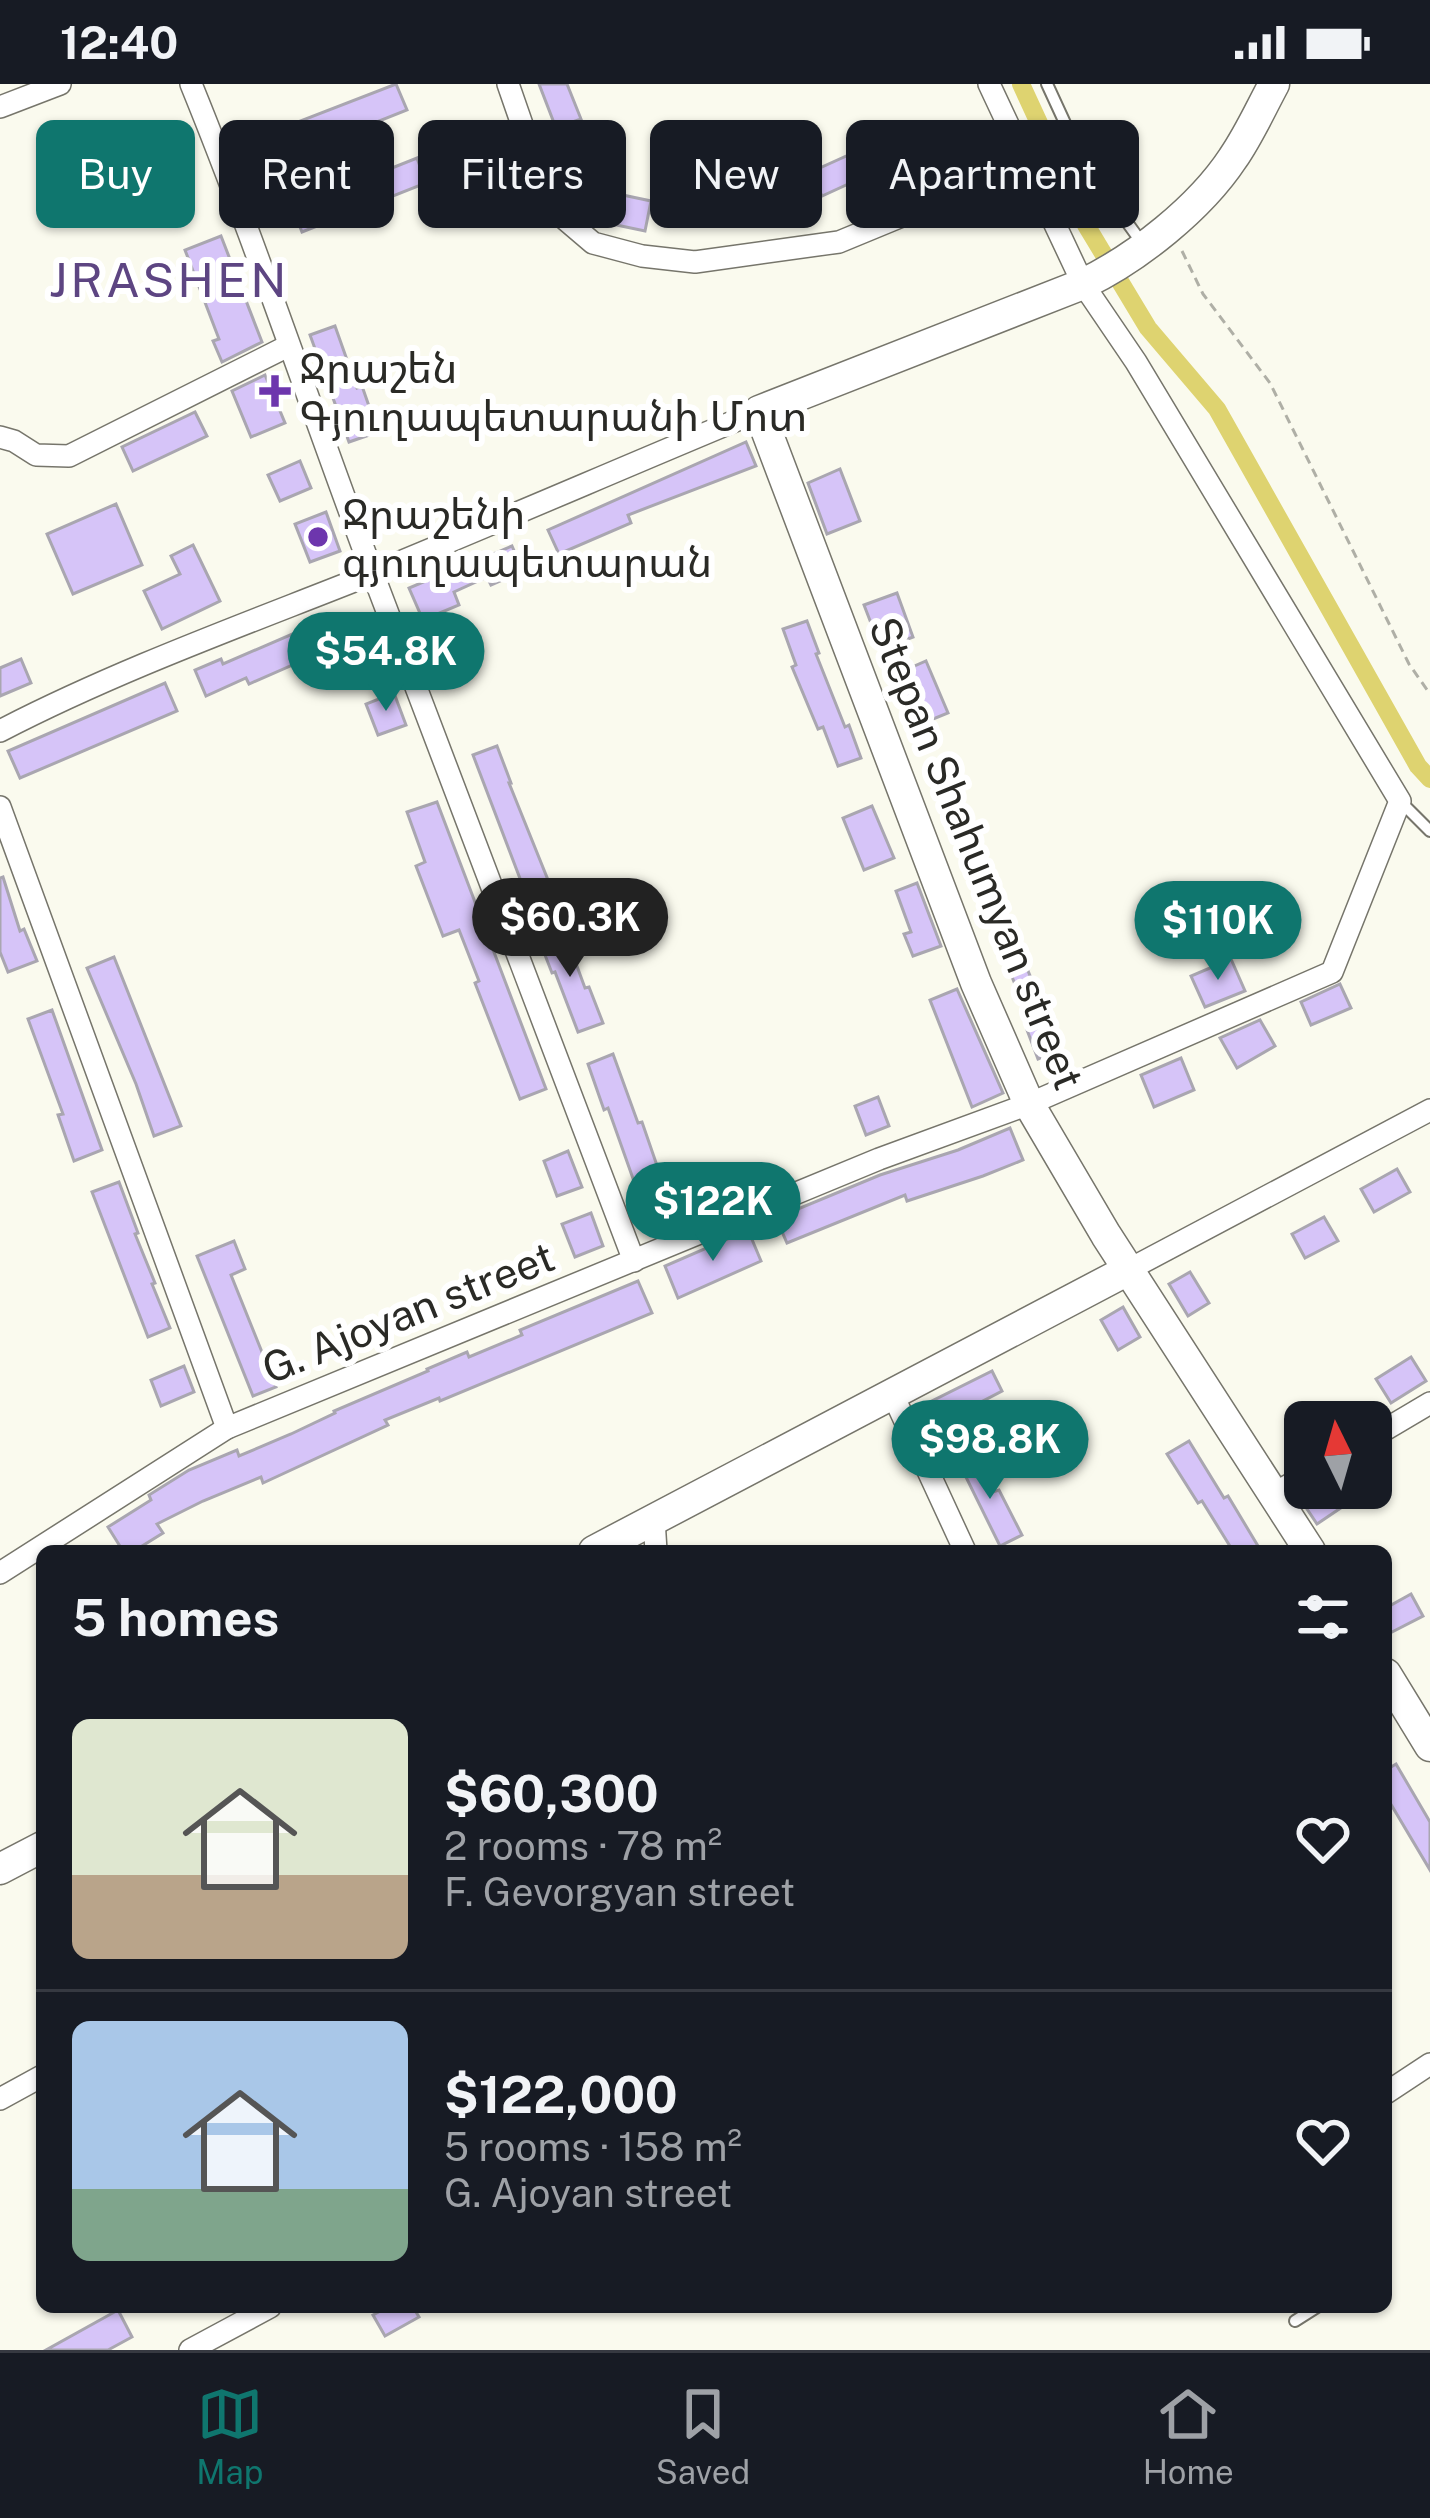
<!DOCTYPE html>
<html lang="en">
<head>
<meta charset="utf-8">
<style>
	:root { --surface:#171b24; --page:#20242c; --text:#f1f3f6; --muted:#9ea1a6; --line:#363941; --accent:#0f766e }
	body { margin:0; font-family:"Public Sans","Noto Sans Armenian",sans-serif; background:var(--page); color:var(--text); height:100vh; display:flex; flex-direction:column; font-size:45px; white-space:nowrap }
	* { box-sizing:border-box; margin:0 }
	p { font-size:39px; color:var(--muted) }
	.icon { flex:none; width:66px; height:66px; fill:none; stroke:currentColor; stroke-width:2; stroke-linecap:round; stroke-linejoin:round }
	.map { position:relative; flex:1; overflow:hidden }
	.panel { position:absolute; left:36px; top:1461px; width:1356px; height:768px; display:flex; flex-direction:column; background:var(--surface); border-radius:18px; box-shadow:0 3px 9px #0004 }
	.panel>* { flex:none }
	.hud { position:absolute; left:36px; top:36px; width:1359px; height:108px; display:flex; gap:24px }
	.needle { width:78px; rotate:355deg }
	.fabs { position:absolute; left:1284px; top:1317px; display:grid; gap:24px }
	.fabs a { display:grid; place-items:center; width:108px; height:108px; border-radius:18px; background:var(--surface); box-shadow:0 3px 9px #0004; font-size:60px }
	.price { position:absolute; translate:-50% -102px; padding:0 27px; border-radius:42px; background:var(--accent); color:#fff; font-size:39px; line-height:78px; filter:drop-shadow(0 3px 6px #0008) }
	.price::after { content:''; position:absolute; left:50%; top:72px; width:36px; height:27px; margin-left:-18px; background:inherit; clip-path:polygon(0 0,100% 0,50% 100%) }
	.price.on { background:#222; color:#fff }
	ul { padding:0; list-style:none }
	li { display:flex; align-items:center; gap:36px; height:300px; padding:0 36px }
	li+li { border-top:3px solid var(--line) }
	li span { display:grid; place-items:center; flex:none; width:336px; height:240px; border-radius:18px; color:#555 }
	li>.icon { margin-inline-start:auto }
	span .icon { width:144px; height:144px; fill:#fffc; stroke-width:1 }
	li b { font-size:51px }
	h2 { display:flex; justify-content:space-between; align-items:center; height:144px; padding:0 36px; font-size:51px }
	.chip { padding:0 42px; border-radius:18px; background:var(--surface); box-shadow:0 3px 9px #0004; font-size:42px; line-height:108px }
	.chip.on { background:var(--accent); color:#fff }
	.status { display:flex; justify-content:space-between; align-items:center; height:84px; padding:0 60px; background:var(--surface); direction:ltr }
	.status svg { height:33px; fill:currentColor }
	.menu { display:flex; justify-content:space-around; align-items:center; height:168px; border-top:3px solid var(--line); background:var(--surface); font-size:33px; color:var(--muted) }
	.menu a { display:grid; justify-items:center; gap:6px }
	.menu .on { color:var(--accent) }
	.map>svg:first-child { display:block }
	.lines { fill:none; stroke-linecap:round; stroke-linejoin:round }
	.canal { stroke:#ded370; stroke-width:18 }
	.building { fill:#d6c4f8; stroke:#a9a6b0; stroke-width:3 }
	.lane-casing { stroke:#76756b; stroke-width:14 }
	.street-casing { stroke:#76756b; stroke-width:24 }
	.secondary-casing { stroke:#76756b; stroke-width:33 }
	.path { stroke:#afafa6; stroke-width:3; stroke-dasharray:9 6; stroke-linecap:butt }
	.lane { stroke:#fff; stroke-width:10 }
	.street { stroke:#fff; stroke-width:21 }
	.secondary { stroke:#fff; stroke-width:30 }
	.poi-dot { fill:#6d36ad; stroke:#fff; stroke-width:4.5 }
	.labels { text-anchor:middle; dominant-baseline:central; stroke-width:12; stroke-linejoin:round; paint-order:stroke }
	.poi-label { font-size:42px; fill:#2a2a26; stroke:#fff; text-anchor:start }
	.street-label { font-size:42px; fill:#2a2a26; stroke:#fff }
	.quarter-label { font-size:48px; letter-spacing:3px; fill:#5d4582; stroke:#fff }
</style>
</head>
<body>
<div class="status"><b>12:40</b><svg viewBox="0 0 49 12"><path d="M0 12V9h3v3zM5 12V6h3v6zM10 12V3h3v9zM15 12V0h3v12zM26 1h20v11H26zM47 4h2v5h-2z"/></svg></div>
<div class="map">
<svg width="1430" height="2266" viewBox="0 0 1430 2266">
	<rect width="100%" height="100%" fill="#fafaee"/>
	<g class="lines">
		<!-- canal -->
		<path class="canal" d="M1021,0L1086,141L1148,244L1217,325L1418,682L1430,695"/>
	</g>
	<!-- building -->
	<g class="building">
		<path d="M396,0L407,26L296,70L314,115L417,74L426,99L302,148L264,51Z"/>
		<path d="M539,0H567L581,35L556,44Z"/>
		<path d="M873,60L883,84L822,112L811,88Z"/>
		<path d="M585,103L651,117L645,147L588,135L580,128Z"/>
		<path d="M221,152L262,258L222,278L213,257L219,255L185,166Z"/>
		<path d="M335,242L357,304L362,302L378,348L349,358L310,251Z"/>
		<path d="M265,291L285,339L251,353L232,307Z"/>
		<path d="M195,328L207,352L133,387L122,363Z"/>
		<path d="M746,358L756,382L628,431L631,439L559,470L548,446Z"/>
		<path d="M300,377L311,404L280,417L268,391Z"/>
		<path d="M840,385L860,437L827,450L808,399Z"/>
		<path d="M116,420L142,481L73,510L47,450Z"/>
		<path d="M326,428L340,467L310,478L295,440Z"/>
		<path d="M193,461L220,517L162,545L144,507L180,490L171,472Z"/>
		<path d="M512,462L523,487L491,501L487,493L454,508L459,521L423,536L409,504L454,485L452,482L475,472L477,477Z"/>
		<path d="M897,509L913,553L881,565L864,521Z"/>
		<path d="M807,537L819,569L816,570L845,643L849,641L861,674L838,682L823,643L818,645L792,583L796,581L783,545Z"/>
		<path d="M304,545L311,561L301,565L306,575L249,600L246,594L206,612L195,586L221,575L223,580Z"/>
		<path d="M21,575L31,599L0,612V584Z"/>
		<path d="M926,577L948,629L916,642L894,591Z"/>
		<path d="M165,599L177,627L20,694L8,667Z"/>
		<path d="M394,609L406,641L378,651L366,620Z"/>
		<path d="M497,662L511,699H509L548,796L524,805L473,671Z"/>
		<path d="M437,718L546,1005L520,1015L475,899L479,897L459,846L443,852L416,782L425,778L407,728Z"/>
		<path d="M872,722L894,774L864,786L843,734Z"/>
		<path d="M3,793L20,847L24,845L37,877L8,888L0,868V794Z"/>
		<path d="M917,799L941,862L913,872L904,850L911,848L896,807Z"/>
		<path d="M563,844L585,904L589,903L603,939L578,948L555,888L552,889L538,853Z"/>
		<path d="M114,873L181,1042L154,1052L136,1000L87,884Z"/>
		<path d="M1231,875L1245,907L1205,923L1191,892Z"/>
		<path d="M1026,882L1061,966L1038,975L1027,946L1033,944L1010,888Z"/>
		<path d="M1340,900L1351,924L1311,941L1301,918Z"/>
		<path d="M957,905L1003,1009L972,1023L930,916Z"/>
		<path d="M52,926L102,1066L74,1077L58,1031L63,1030L28,935Z"/>
		<path d="M1260,936L1275,962L1237,984L1220,954Z"/>
		<path d="M613,970L638,1039L642,1038L672,1125L647,1134L608,1024L604,1026L588,980Z"/>
		<path d="M1181,974L1194,1006L1154,1023L1141,991Z"/>
		<path d="M878,1013L889,1042L866,1051L855,1022Z"/>
		<path d="M1010,1044L1023,1076L983,1092L907,1117L905,1111L787,1159L776,1134L880,1091L958,1066Z"/>
		<path d="M568,1067L582,1103L557,1112L544,1077Z"/>
		<path d="M1397,1085L1410,1108L1374,1128L1361,1105Z"/>
		<path d="M119,1098L138,1149L135,1150L155,1199L152,1200L170,1244L148,1253L92,1108Z"/>
		<path d="M591,1129L603,1162L575,1173L562,1140Z"/>
		<path d="M1324,1133L1338,1157L1305,1174L1292,1150Z"/>
		<path d="M748,1146L761,1177L678,1214L665,1182Z"/>
		<path d="M234,1157L245,1185L231,1191L276,1303L253,1312L197,1172Z"/>
		<path d="M1190,1188L1209,1219L1188,1232L1169,1200Z"/>
		<path d="M638,1197L652,1229L440,1317L439,1314L385,1336L388,1341L263,1399L261,1393L203,1417L157,1440L163,1449L134,1467H123L108,1443L151,1416L149,1411L189,1386L237,1366L239,1372L291,1350L335,1329L334,1327L428,1287L427,1285L467,1268L469,1273L522,1251L520,1246Z"/>
		<path d="M1123,1223L1140,1253L1118,1266L1101,1236Z"/>
		<path d="M1411,1273L1426,1297L1391,1319L1376,1295Z"/>
		<path d="M184,1282L194,1308L161,1322L151,1296Z"/>
		<path d="M992,1287L1002,1307L962,1328L965,1334L941,1346L928,1319Z"/>
		<path d="M1189,1357L1224,1414L1228,1412L1261,1467H1233L1202,1417L1198,1419L1167,1370Z"/>
		<path d="M973,1369L993,1408L999,1406L1022,1451L1000,1462L958,1377Z"/>
		<path d="M1326,1404H1342L1351,1417L1317,1440L1303,1419Z"/>
		<path d="M1411,1510L1423,1532L1390,1549L1386,1541V1524Z"/>
		<path d="M1396,1680L1430,1738V1786L1386,1712V1686Z"/>
		<path d="M388,2223H413L419,2233L385,2252L373,2231Z"/>
		<path d="M118,2226L132,2253L108,2266H46Z"/>
	</g>
	<g class="lines">
		<!-- lane casing -->
		<g class="lane-casing">
			<g id="lane">
				<path d="M1047,0L1082,76L1142,159"/>
				<path d="M1400,717L1430,747"/>
				<path d="M1295,2237L1317,2223"/>
			</g>
		</g>
		<!-- street casing -->
		<g class="street-casing">
			<g id="street">
				<path d="M191,0C253,152 305,308 362,461C451,700 543,938 634,1177"/>
				<path d="M508,0L542,98L566,136L593,159L642,172L695,178L839,158L1028,80"/>
				<path d="M0,23L60,0"/>
				<path d="M0,353L14,357L36,371L69,372L288,262"/>
				<path d="M0,647C114,588 235,544 354,497C489,442 624,383 759,327"/>
				<path d="M0,723L227,1344"/>
				<path d="M1128,1186L1430,1026"/>
				<path d="M892,1309L965,1467"/>
				<path d="M1371,1354L1430,1319"/>
				<path d="M1275,1409L1305,1392"/>
				<path d="M654,1435L656,1467"/>
				<path d="M0,1489L227,1344L879,1075L1029,1020L1332,888L1400,717L1136,278L1083,200L989,0"/>
				<path d="M1386,2009L1430,1980"/>
				<path d="M0,2015L42,1992"/>
				<path d="M190,2266L270,2223"/>
			</g>
		</g>
		<!-- secondary casing -->
		<g class="secondary-casing">
			<g id="secondary">
				<path d="M1274,0C1261,24 1249,51 1233,74C1200,124 1137,174 1083,200L759,327L976,899L1029,1020L1106,1151L1310,1467"/>
				<path d="M594,1467L1128,1186"/>
				<path d="M1386,1590L1430,1662"/>
				<path d="M0,1785L42,1763"/>
			</g>
		</g>
		<!-- path -->
		<path class="path" d="M1182,167L1203,210L1270,299L1409,580L1430,610"/>
		<!-- lane -->
		<use href="#lane" class="lane"/>
		<!-- street -->
		<use href="#street" class="street"/>
		<!-- secondary -->
		<use href="#secondary" class="secondary"/>
	</g>
	<!-- markers -->
	<g class="poi-dot">
		<path d="M269 289h12v12h12v12h-12v12h-12v-12h-12v-12h12z"/>
		<circle cx="318" cy="453" r="12"/>
	</g>
	<g class="labels">
		<!-- poi labels -->
		<g class="poi-label">
			<text x="299" y="283">Ջրաշեն<tspan x="299" dy="48">Գյուղապետարանի Մոտ</tspan></text>
			<text x="342" y="429">Ջրաշենի<tspan x="342" dy="48">գյուղապետարան</tspan></text>
		</g>
		<!-- street labels -->
		<g class="street-label">
			<text transform="translate(977 769) rotate(68)">Stepan Shahumyan street</text>
			<text transform="translate(408 1228) rotate(-22)">G. Ajoyan street</text>
		</g>
		<!-- quarter labels -->
		<g class="quarter-label">
			<text x="169" y="195">JRASHEN</text>
		</g>
	</g>
</svg>
<div class="fabs">
<a><svg class="needle" viewBox="-14 -14 28 28"><path d="M0-13l5 13h-10z" fill="#e53935"/><path d="M0 13l5-13h-10z" fill="#9ea1a6"/></svg></a>
</div>
<b class="price" style="left:386px;top:630px">$54.8K</b>
<b class="price on" style="left:570px;top:896px">$60.3K</b>
<b class="price" style="left:1218px;top:899px">$110K</b>
<b class="price" style="left:713px;top:1180px">$122K</b>
<b class="price" style="left:990px;top:1418px">$98.8K</b>
<div class="hud">
<a class="chip on">Buy</a>
<a class="chip">Rent</a>
<a class="chip">Filters</a>
<a class="chip">New</a>
<a class="chip">Apartment</a>
</div>
<section class="panel">
<h2>5 homes<svg class="icon" aria-label="filters" viewBox="0 0 24 24"><path d="M4 7h16M4 17h16"/><circle cx="9" cy="7" r="2"/><circle cx="15" cy="17" r="2"/></svg></h2>
<ul>
<li><span style="background:linear-gradient(#dfe7d0 65%,#b9a48a 0)"><svg class="icon" aria-label="home" viewBox="0 0 24 24"><path d="M3 11l9-7 9 7M6 9v11h12V9"/></svg></span><div><b>$60,300</b><p>2 rooms · 78 m²</p><p>F. Gevorgyan street</p></div><svg class="icon" aria-label="heart" viewBox="0 0 24 24"><path d="M12 20l-8-8c-3-5 5-10 8-4 3-6 11-1 8 4z"/></svg></li>
<li><span style="background:linear-gradient(#a9c7e8 70%,#7fa58c 0)"><svg class="icon" aria-label="home" viewBox="0 0 24 24"><path d="M3 11l9-7 9 7M6 9v11h12V9"/></svg></span><div><b>$122,000</b><p>5 rooms · 158 m²</p><p>G. Ajoyan street</p></div><svg class="icon" aria-label="heart" viewBox="0 0 24 24"><path d="M12 20l-8-8c-3-5 5-10 8-4 3-6 11-1 8 4z"/></svg></li>
</ul>
</section>
</div>
<nav class="menu">
<a class="on"><svg class="icon" aria-label="map" viewBox="0 0 24 24"><path d="M3 6l6-2 6 2 6-2v14l-6 2-6-2-6 2zM9 4v14M15 6v14"/></svg>Map</a>
<a><svg class="icon" aria-label="saved" viewBox="0 0 24 24"><path d="M7 4h10v16l-5-4-5 4z"/></svg>Saved</a>
<a><svg class="icon" aria-label="home" viewBox="0 0 24 24"><path d="M3 11l9-7 9 7M6 9v11h12V9"/></svg>Home</a>
</nav>
</body>
</html>
